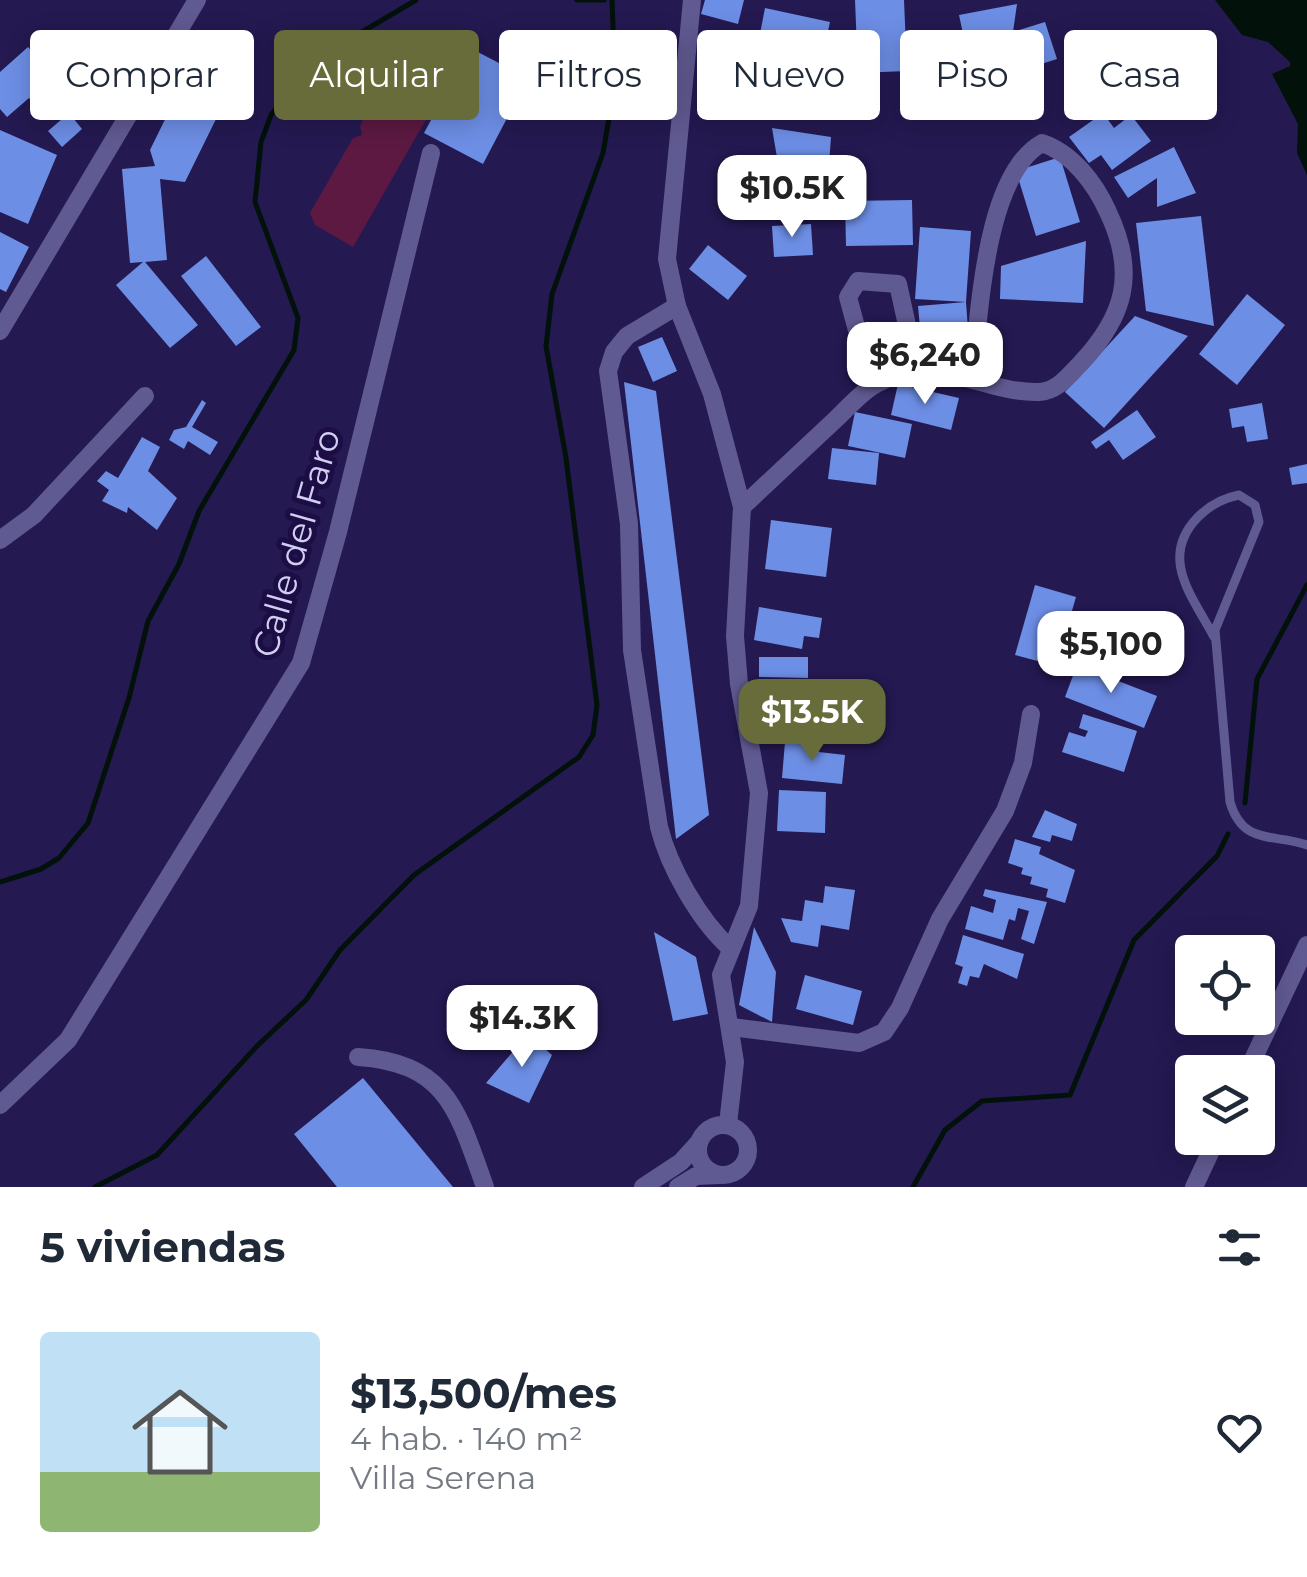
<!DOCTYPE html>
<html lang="es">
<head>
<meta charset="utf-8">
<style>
	:root { --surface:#fff; --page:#f6f6f7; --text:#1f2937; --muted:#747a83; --line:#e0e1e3; --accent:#686c3b }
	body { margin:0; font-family:Montserrat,sans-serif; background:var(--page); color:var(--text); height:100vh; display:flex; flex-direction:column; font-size:38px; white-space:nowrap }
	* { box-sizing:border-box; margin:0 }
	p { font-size:32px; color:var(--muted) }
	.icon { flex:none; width:55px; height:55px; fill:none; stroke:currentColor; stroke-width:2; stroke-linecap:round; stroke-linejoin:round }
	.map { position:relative; height:1187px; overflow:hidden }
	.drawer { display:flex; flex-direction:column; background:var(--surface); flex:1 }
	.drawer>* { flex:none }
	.top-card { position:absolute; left:30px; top:30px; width:1248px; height:90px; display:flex; gap:20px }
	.controls { position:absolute; left:1175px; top:935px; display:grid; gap:20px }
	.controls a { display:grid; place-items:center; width:100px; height:100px; border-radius:10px; background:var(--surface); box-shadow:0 5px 25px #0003; font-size:50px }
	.price { position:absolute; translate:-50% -85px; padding:0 22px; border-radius:20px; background:#fff; color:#222; font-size:32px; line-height:65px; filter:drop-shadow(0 2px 5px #0008) }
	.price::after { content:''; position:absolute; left:50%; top:60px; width:30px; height:22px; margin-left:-15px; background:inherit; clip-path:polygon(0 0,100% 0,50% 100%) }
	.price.selected { background:var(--accent); color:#fff }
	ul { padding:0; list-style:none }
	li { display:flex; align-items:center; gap:30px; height:250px; padding:0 40px }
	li+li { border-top:2px solid var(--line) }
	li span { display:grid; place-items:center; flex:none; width:280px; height:200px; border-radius:10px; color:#555 }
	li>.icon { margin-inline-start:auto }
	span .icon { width:120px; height:120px; fill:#fffc; stroke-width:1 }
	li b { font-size:42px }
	h2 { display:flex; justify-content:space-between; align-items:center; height:120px; padding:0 40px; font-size:42px }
	.pill { padding:0 35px; border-radius:10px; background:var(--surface); box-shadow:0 5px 25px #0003; font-size:35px; line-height:90px }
	.pill.selected { background:var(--accent); color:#fff }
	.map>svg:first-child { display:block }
	.green { fill:#5d1942 }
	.water { fill:#02110a }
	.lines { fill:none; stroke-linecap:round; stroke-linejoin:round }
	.stream { stroke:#02110a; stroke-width:5 }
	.building { fill:#6d8ee5 }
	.service { stroke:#605a92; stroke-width:9 }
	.minor { stroke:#605a92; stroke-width:18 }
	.labels { text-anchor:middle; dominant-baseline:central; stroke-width:10; stroke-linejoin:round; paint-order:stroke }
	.street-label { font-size:35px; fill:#d0cff2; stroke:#1c0d45 }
</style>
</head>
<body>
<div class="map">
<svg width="1307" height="1187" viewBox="0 0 1307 1187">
	<rect width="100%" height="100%" fill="#241951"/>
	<!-- green -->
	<path class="green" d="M410,51L445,71L448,81L353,247L315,225L310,213L353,138L362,135L360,126L401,54Z"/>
	<!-- water -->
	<path class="water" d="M1215,0H1307V175L1297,153L1298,124L1272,74L1290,66V62L1268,42L1242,35Z"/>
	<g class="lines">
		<!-- stream -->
		<g class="stream">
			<path d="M577,0H604"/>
			<path d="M1245,803L1257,679L1307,585"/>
			<path d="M0,882L41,869L59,858L88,823L129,698L148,621L179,564L199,511L294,350L298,318L255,202L261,142L271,115L311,62L416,0"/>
			<path d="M95,1187L157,1155L258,1045L306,1000L340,950L414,875L579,757L593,735L597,705L566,458L546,346L552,294L603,153L615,83L612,0"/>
			<path d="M913,1187L945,1130L982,1101L1070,1095L1134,940L1217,856L1228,834"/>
		</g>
	</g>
	<!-- building -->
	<g class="building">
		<path d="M705,0H744L738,24L701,14Z"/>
		<path d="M855,0H904L907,71L858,73Z"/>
		<path d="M1017,4L1013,32L1045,22L1057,59L1019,71L1011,47L968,57L959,15Z"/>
		<path d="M765,8L830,22L822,58L758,44Z"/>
		<path d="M28,47L72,97L53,114L40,98L34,103L29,98L7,117L0,109V72Z"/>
		<path d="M470,48L528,78L483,164L424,133Z"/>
		<path d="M178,93L219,113L185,182L160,179L167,260L145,262L198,325L170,348L116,285L143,262L130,263L122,169L155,166L150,150Z"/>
		<path d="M69,113L82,129L62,147L48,131Z"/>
		<path d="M1103,113L1114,128L1131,115L1151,141L1112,170L1101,155L1089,163L1069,137Z"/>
		<path d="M772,128L831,137L828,177L781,181Z"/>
		<path d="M0,130L57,155L28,224L0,212Z"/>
		<path d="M1174,147L1196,193L1157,207V178L1128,198L1114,177Z"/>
		<path d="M1060,157L1080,222L1036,236L1016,171Z"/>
		<path d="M912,200L913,245L846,246L845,201Z"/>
		<path d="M1201,216L1214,326L1146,311L1136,223Z"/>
		<path d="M811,224L813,255L774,257L772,226Z"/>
		<path d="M920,227L971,231L966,302L970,357L923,360L918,306L966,302L915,299Z"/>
		<path d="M0,232L29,247L6,292L0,289Z"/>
		<path d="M1086,241L1083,303L1000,299L1001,266Z"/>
		<path d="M708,245L747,276L728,300L689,269Z"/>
		<path d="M206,256L261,327L236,346L181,276Z"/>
		<path d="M1247,294L1285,325L1237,385L1199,354Z"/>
		<path d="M1135,316L1188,336L1104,428L1065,392Z"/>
		<path d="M662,337L677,371L653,382L638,347Z"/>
		<path d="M624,382L656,391L709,815L676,839Z"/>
		<path d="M898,384L959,398L951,430L891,415Z"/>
		<path d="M202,400L206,403L192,427L218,442L210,455L188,441L184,449L169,440L174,430L186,427Z"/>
		<path d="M1262,403L1268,439L1247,442L1244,426L1232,428L1229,409Z"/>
		<path d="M1137,410L1156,437L1123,460L1109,440L1096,449L1091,442Z"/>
		<path d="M855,412L912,424L905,458L848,446Z"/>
		<path d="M142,437L160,447L148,471L177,498L157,530L128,507L127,513L102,501L109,490L97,481L106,471L118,478Z"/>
		<path d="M832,448L879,453L876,485L828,479Z"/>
		<path d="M1307,464V483L1292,485L1289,468Z"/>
		<path d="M771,520L832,528L826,577L765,569Z"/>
		<path d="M1035,585L1076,597L1056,666L1015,655Z"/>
		<path d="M759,607L822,618L819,638L804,636L802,649L754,640Z"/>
		<path d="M1075,623L1135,636L1128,667L1068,655Z"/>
		<path d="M759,657H808V678L759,677Z"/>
		<path d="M1077,665L1157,696L1144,728L1065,697Z"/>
		<path d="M812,688L814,738L765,739L763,690Z"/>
		<path d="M1083,714L1137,731L1124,772L1062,752L1069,732L1085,737L1088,731L1079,728Z"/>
		<path d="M785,742L820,745L819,752L845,755L842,784L782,778Z"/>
		<path d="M779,790L826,792L825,833L777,831Z"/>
		<path d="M1045,810L1077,824L1072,841L1052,835L1050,842L1032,837Z"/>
		<path d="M1015,839L1041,847L1039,854L1075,870L1065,903L1046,897L1048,889L1030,884L1032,877L1021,874L1023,868L1008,863Z"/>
		<path d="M825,886L855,890L849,930L821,925L818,947L791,942L781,918L802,921L805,900L823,903Z"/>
		<path d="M985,889L1047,902L1034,944L1021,939L1029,911L1018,908L1015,921L1009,919L1003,940L965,929L971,906L993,913L996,900L983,896Z"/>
		<path d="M754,927L776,972L772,1022L739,1005Z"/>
		<path d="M654,932L696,957L708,1014L673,1021Z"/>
		<path d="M963,935L1024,954L1017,979L984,964L979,978L970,976L967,986L958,983L963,967L955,964Z"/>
		<path d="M805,975L862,991L853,1025L796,1009Z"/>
		<path d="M528,1034L552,1055L529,1103L486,1083Z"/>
		<path d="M363,1078L453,1187H337L294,1134Z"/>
	</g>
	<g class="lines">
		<!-- service -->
		<path class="service" d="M1214,637C1193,597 1158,558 1198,517C1209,506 1223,498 1239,495L1255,505L1259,522L1215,630L1230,802C1243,846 1273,833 1307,845"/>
		<!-- minor -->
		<g class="minor">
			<path d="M692,0L667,259L677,306L712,394L742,507L735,636L739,684L759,793L749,906L721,975L735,1062L728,1124"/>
			<path d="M162,58L218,90"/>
			<path d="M677,306L627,336L614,352L608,371L629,524L632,650L659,827C669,867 699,920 730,948"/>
			<path d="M0,331L197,0"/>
			<path d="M872,386L848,297L858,281L898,284L917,371"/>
			<path d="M742,507C773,478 805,448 836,419C848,408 861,392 876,384C937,351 984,394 1039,392C1058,391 1069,375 1081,363C1125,316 1137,273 1108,212C1095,183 1072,153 1042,143C984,176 980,315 972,376"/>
			<path d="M0,540L34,515L145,396"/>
			<path d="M731,1027L859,1043L884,1032L900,1008L940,919L1005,811L1023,763L1031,714"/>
			<path d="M358,1057C448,1063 458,1112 485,1187"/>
			<path d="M1247,1072L1307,945"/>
			<path d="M0,1105L68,1040L301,663L338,532L431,153"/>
			<circle cx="723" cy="1150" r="25"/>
			<path d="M643,1187L681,1162L699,1142"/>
			<path d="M678,1187L696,1176L719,1175"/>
			<path d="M1194,1187L1217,1138"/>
		</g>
	</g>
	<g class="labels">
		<!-- street labels -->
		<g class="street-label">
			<text transform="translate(296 543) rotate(-74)">Calle del Faro</text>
		</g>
	</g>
</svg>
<div class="controls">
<a><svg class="icon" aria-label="locate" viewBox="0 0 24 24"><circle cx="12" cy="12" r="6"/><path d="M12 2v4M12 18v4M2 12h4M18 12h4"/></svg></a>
<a><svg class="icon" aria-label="layers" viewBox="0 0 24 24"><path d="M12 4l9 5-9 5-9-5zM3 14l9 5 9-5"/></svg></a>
</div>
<b class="price" style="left:792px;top:240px">$10.5K</b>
<b class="price" style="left:925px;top:407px">$6,240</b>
<b class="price" style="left:1111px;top:696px">$5,100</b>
<b class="price selected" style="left:812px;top:764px">$13.5K</b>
<b class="price" style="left:522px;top:1070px">$14.3K</b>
<div class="top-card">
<a class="pill">Comprar</a>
<a class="pill selected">Alquilar</a>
<a class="pill">Filtros</a>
<a class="pill">Nuevo</a>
<a class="pill">Piso</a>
<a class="pill">Casa</a>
</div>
</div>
<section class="drawer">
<h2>5 viviendas<svg class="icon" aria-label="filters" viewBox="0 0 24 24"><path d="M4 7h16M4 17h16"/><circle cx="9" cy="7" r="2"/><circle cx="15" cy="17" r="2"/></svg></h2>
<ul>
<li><span style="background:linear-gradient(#bfe0f5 70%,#8fb573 0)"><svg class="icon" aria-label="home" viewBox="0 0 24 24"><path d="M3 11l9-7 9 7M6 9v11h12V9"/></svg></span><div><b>$13,500/mes</b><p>4 hab. · 140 m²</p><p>Villa Serena</p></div><svg class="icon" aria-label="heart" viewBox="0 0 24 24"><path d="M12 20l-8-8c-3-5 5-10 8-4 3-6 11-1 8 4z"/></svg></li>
</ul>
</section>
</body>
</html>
